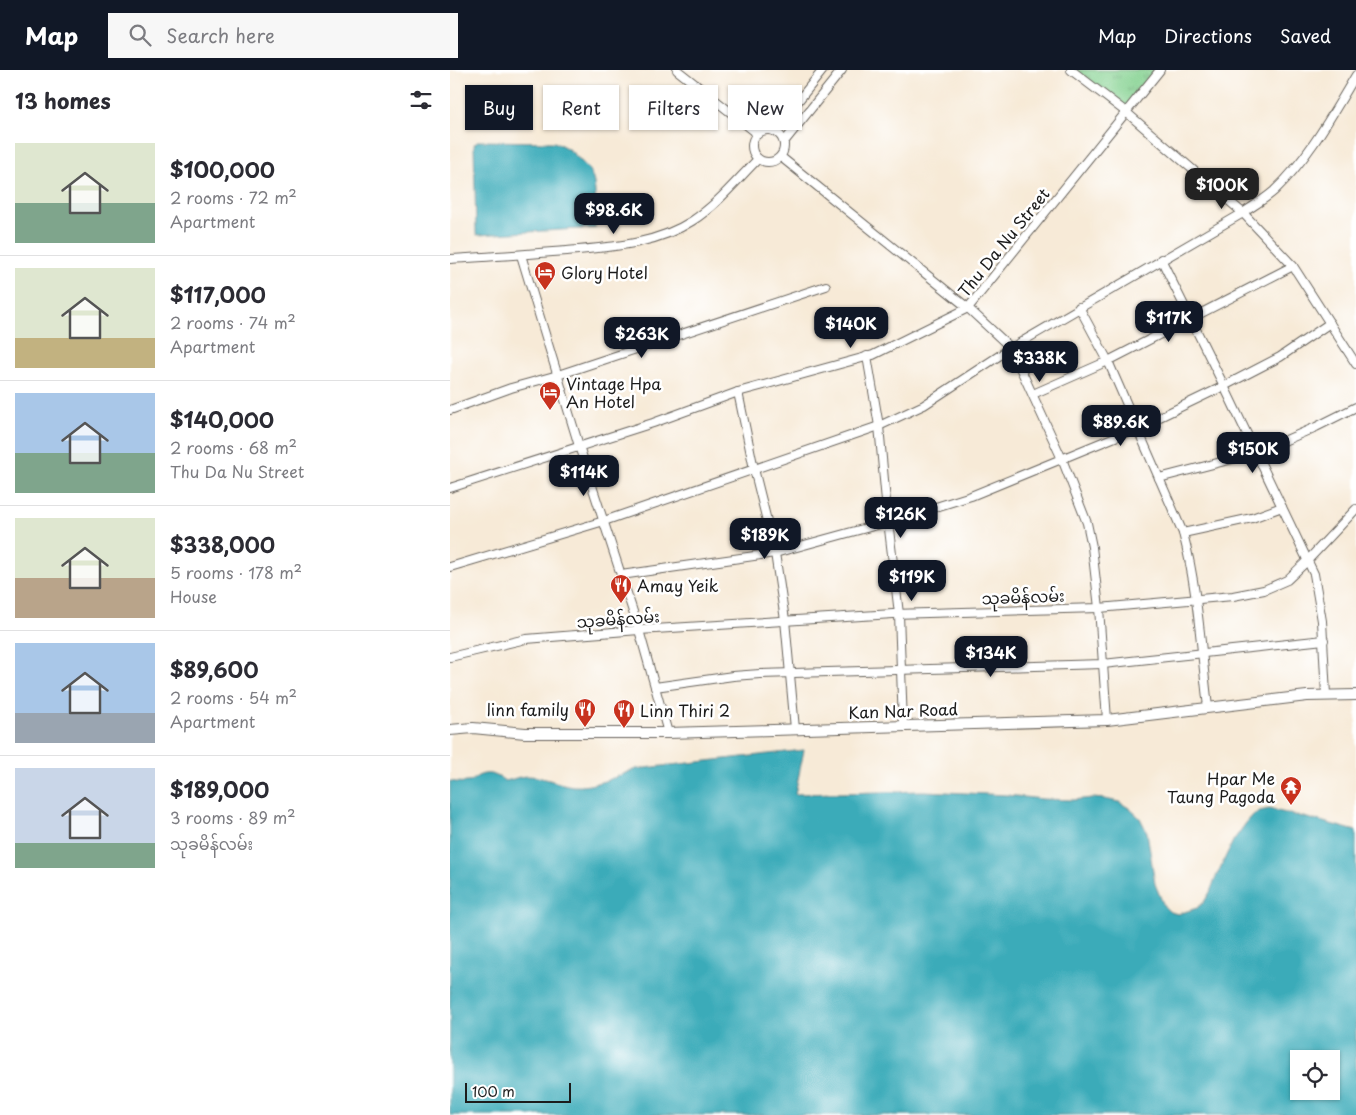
<!DOCTYPE html>
<html lang="en">
<head>
<meta charset="utf-8">
<style>
	:root { --surface:#fff; --page:#f7f7f7; --text:#2b2b33; --muted:#7c7c81; --line:#e1e1e2; --accent:#111827 }
	body { margin:0; font-family:"Playpen Sans","Noto Sans Myanmar",sans-serif; background:var(--page); color:var(--text); height:100vh; display:flex; flex-direction:column; font-size:19px; white-space:nowrap }
	* { box-sizing:border-box; margin:0 }
	p { font-size:16px; color:var(--muted) }
	.icon { flex:none; width:28px; height:28px; fill:none; stroke:currentColor; stroke-width:2; stroke-linecap:round; stroke-linejoin:round }
	.map { position:relative; flex:1; overflow:hidden }
	.details { display:flex; flex-direction:column; background:var(--surface); width:450px }
	.details>* { flex:none }
	.hud { position:absolute; left:15px; top:15px; width:475px; height:45px; display:flex; gap:10px }
	.fabs { position:absolute; left:840px; top:980px; display:grid; gap:10px }
	.fabs a { display:grid; place-items:center; width:50px; height:50px; border-radius:0px; background:var(--surface); box-shadow:0 1px 4px #0004; font-size:25px }
	.scale { position:absolute; left:15px; bottom:12px; width:106px; box-sizing:border-box; padding-left:5px; border:2px solid #1c1c1c; border-top:0; font-size:14px; line-height:18px; white-space:nowrap; color:#1c1c1c; -webkit-text-stroke:4px #fff; paint-order:stroke }
	.price { position:absolute; translate:-50% -42px; padding:0 11px; border-radius:10px; background:var(--accent); color:#fff; font-size:16px; line-height:32px; filter:drop-shadow(0 1px 2px #0008) }
	.price::after { content:''; position:absolute; left:50%; top:30px; width:15px; height:11px; margin-left:-8px; background:inherit; clip-path:polygon(0 0,100% 0,50% 100%) }
	.price.selected { background:#222; color:#fff }
	ul { padding:0; list-style:none }
	li { display:flex; align-items:center; gap:15px; height:125px; padding:0 15px }
	li+li { border-top:1px solid var(--line) }
	li span { display:grid; place-items:center; flex:none; width:140px; height:100px; border-radius:0px; color:#555 }
	li>.icon { margin-inline-start:auto }
	span .icon { width:60px; height:60px; fill:#fffc; stroke-width:1 }
	li b { font-size:21px }
	h2 { display:flex; justify-content:space-between; align-items:center; height:60px; padding:0 15px; font-size:21px }
	.tag { padding:0 18px; border-radius:0px; background:var(--surface); box-shadow:0 1px 4px #0004; font-size:18px; line-height:45px }
	.tag.selected { background:var(--accent); color:#fff }
	header { display:flex; align-items:center; gap:30px; box-sizing:border-box; height:70px; padding:0 25px; background:var(--accent); color:#fff }
	header strong { font-size:24px }
	nav { display:flex; gap:28px; margin-inline-start:auto; font-size:18px }
	.search { width:350px; height:45px; background:var(--page); display:flex; align-items:center; gap:12px; box-sizing:border-box; padding:0 18px; border-radius:0px; color:var(--muted); font-size:19px }
	main { display:flex; flex:1; min-height:0 }
	.map>svg:first-child { display:block }
	.grass { fill:url(#grass-tufts); stroke:#507656 }
	.water { fill:#3babb9; stroke:#2c646a; fill-rule:evenodd }
	.lines { fill:none; stroke-linecap:round; stroke-linejoin:round }
	.minor-casing { stroke:#69645d; stroke-width:10 }
	.major-casing { stroke:#69645d; stroke-width:12 }
	.minor { stroke:#fff; stroke-width:8 }
	.major { stroke:#fff; stroke-width:10 }
	.labels { text-anchor:middle; dominant-baseline:central; stroke-width:5; stroke-linejoin:round; paint-order:stroke }
	.street-label { font-size:16px; fill:#1c1c1c; stroke:#fff }
	.poi-label { font-size:16px; fill:#1c1c1c; stroke:#fff; text-anchor:start }
</style>
</head>
<body>
<header>
<strong>Map</strong>
<div class="search"><svg class="icon" aria-label="search" viewBox="0 0 24 24"><circle cx="10" cy="10" r="6"/><path d="M15 15l6 6"/></svg>Search here</div>
<nav><a>Map</a><a>Directions</a><a>Saved</a></nav>
</header>
<main>
<section class="details">
<h2>13 homes<svg class="icon" aria-label="filters" viewBox="0 0 24 24"><path d="M4 7h16M4 17h16"/><circle cx="9" cy="7" r="2"/><circle cx="15" cy="17" r="2"/></svg></h2>
<ul>
<li><span style="background:linear-gradient(#dfe7d0 60%,#7fa58c 0)"><svg class="icon" aria-label="home" viewBox="0 0 24 24"><path d="M3 11l9-7 9 7M6 9v11h12V9"/></svg></span><div><b>$100,000</b><p>2 rooms · 72 m²</p><p>Apartment</p></div></li>
<li><span style="background:linear-gradient(#dfe7d0 70%,#c2b280 0)"><svg class="icon" aria-label="home" viewBox="0 0 24 24"><path d="M3 11l9-7 9 7M6 9v11h12V9"/></svg></span><div><b>$117,000</b><p>2 rooms · 74 m²</p><p>Apartment</p></div></li>
<li><span style="background:linear-gradient(#a9c7e8 60%,#7fa58c 0)"><svg class="icon" aria-label="home" viewBox="0 0 24 24"><path d="M3 11l9-7 9 7M6 9v11h12V9"/></svg></span><div><b>$140,000</b><p>2 rooms · 68 m²</p><p>Thu Da Nu Street</p></div></li>
<li><span style="background:linear-gradient(#dfe7d0 60%,#b9a48a 0)"><svg class="icon" aria-label="home" viewBox="0 0 24 24"><path d="M3 11l9-7 9 7M6 9v11h12V9"/></svg></span><div><b>$338,000</b><p>5 rooms · 178 m²</p><p>House</p></div></li>
<li><span style="background:linear-gradient(#a9c7e8 70%,#9aa5b1 0)"><svg class="icon" aria-label="home" viewBox="0 0 24 24"><path d="M3 11l9-7 9 7M6 9v11h12V9"/></svg></span><div><b>$89,600</b><p>2 rooms · 54 m²</p><p>Apartment</p></div></li>
<li><span style="background:linear-gradient(#c9d6e8 75%,#7fa58c 0)"><svg class="icon" aria-label="home" viewBox="0 0 24 24"><path d="M3 11l9-7 9 7M6 9v11h12V9"/></svg></span><div><b>$189,000</b><p>3 rooms · 89 m²</p><p>သုခမိန်လမ်း</p></div></li>
</ul>
</section>
<div class="map">
<svg width="906" height="1045" viewBox="0 0 906 1045">
	<defs>
		<pattern id="grass-tufts" width="24" height="20" patternUnits="userSpaceOnUse" patternTransform="scale(1.25)"><rect width="24" height="20" fill="#84d190"/><path d="M3 7l-1-3M5 7V3M7 7l1-3M15 17l-1-3M17 17v-4M19 17l1-3" fill="none" stroke="#71b37c"/></pattern>
	</defs>
	<rect width="100%" height="100%" fill="#fff"/>
	<filter id="ink" filterUnits="userSpaceOnUse"><feTurbulence type="fractalNoise" baseFrequency=".02" numOctaves="2"/><feDisplacementMap in="SourceGraphic" scale="10" xChannelSelector="R" yChannelSelector="G"/><feConvolveMatrix kernelMatrix="1 2 1 2 8 2 1 2 1" color-interpolation-filters="sRGB"/></filter>
	<filter id="wash" filterUnits="userSpaceOnUse"><feTurbulence type="fractalNoise" baseFrequency=".0096" numOctaves="4" result="noise"/><feDisplacementMap in="SourceGraphic" scale="20" xChannelSelector="R" yChannelSelector="G"/><feGaussianBlur stdDeviation="1.12" result="paint"/><feColorMatrix in="noise" values="0 0 0 0 0 0 0 0 0 0 0 0 0 0 0 0 0 1.4 0 .05"/><feComposite in="paint" operator="in"/></filter>
	<g filter="url(#wash)">
		<rect width="100%" height="100%" fill="#f7ead7"/>
		<!-- grass -->
		<path class="grass" d="M621,0H710L676,42Z"/>
		<!-- water -->
		<g class="water">
			<path d="M27,71L104,72C115,76 122,81 130,90C135,95 140,99 142,106C147,117 145,144 145,158L28,165L26,164V160L24,75L25,73Z"/>
			<path d="M354,680L345,724L474,721L557,725L592,729L623,730L642,728L655,729L669,732L679,738L690,748L697,762L705,814L714,836L720,842L728,844L747,838L754,832L760,822L765,809L783,771L796,753L803,745L810,741L819,739L870,751L906,761V1045H0V711C5,712 12,713 17,712C22,712 24,708 28,706C38,701 47,705 55,711C62,710 69,706 77,706C93,706 107,714 123,716C142,718 168,706 186,699ZM849,989H881V1021H849Z"/>
		</g>
	</g>
	<g filter="url(#ink)">
		<g class="lines">
			<!-- minor casing -->
			<g class="minor-casing">
				<g id="minor">
					<path d="M227,0L308,64"/>
					<path d="M621,0L676,42L793,143L843,196L906,294"/>
					<circle cx="318" cy="76" r="16"/>
					<path d="M324,61L373,0"/>
					<path d="M334,72L392,0"/>
					<path d="M331,87L518,238L561,278L612,389L637,453L642,477L649,538L657,650"/>
					<path d="M71,185L129,376L189,560L218,663"/>
					<path d="M0,189C39,187 78,184 117,181C160,177 205,175 242,151C267,135 287,110 308,89"/>
					<path d="M711,189L774,316L864,504L872,551L876,625"/>
					<path d="M629,237L658,291L733,463C748,520 751,579 758,637"/>
					<path d="M417,286L429,356L437,442L449,544L453,655"/>
					<path d="M288,322L304,399L325,483L335,550L345,659"/>
					<path d="M583,324L658,291L843,196"/>
					<path d="M0,340L61,318L108,305L376,216"/>
					<path d="M709,408L806,383L866,357L906,337"/>
					<path d="M0,418L203,353L288,322L423,285L518,238L710,0"/>
					<path d="M733,463L802,448L832,437"/>
					<path d="M0,497L154,451L429,356L474,335L561,278L793,143C803,136 815,129 824,121C858,89 882,45 906,5"/>
					<path d="M171,505L325,483L438,452L521,426L687,358L774,316L830,287L880,253"/>
					<path d="M0,587L76,569L189,560L443,544L649,538L783,526L814,520L837,510L857,491L906,439"/>
					<path d="M205,617L283,606L310,604L653,594L874,570"/>
				</g>
			</g>
			<!-- major casing -->
			<g class="major-casing">
				<path id="major" d="M0,660L23,658L75,663H218L657,650L857,626L906,625"/>
			</g>
			<!-- minor -->
			<use href="#minor" class="minor"/>
			<!-- major -->
			<use href="#major" class="major"/>
		</g>
	</g>
	<!-- icons -->
	<defs>
		<g id="hotel-pin" transform="scale(1.125)"><path d="M0 17L-7.5 6A9.5 9.5 0 1 1 7.5 6Z" fill="#c8321e" stroke="#fff"/><path d="M-6-4.5h1.5V1H6V5H4.5V3h-9V5H-6ZM-4 0a1.8 1.8 0 1 1 3.6 0ZM.5 0V-2.5h3Q6-2.5 6 0Z" fill="#fff"/></g>
		<g id="restaurant-pin" transform="scale(1.125)"><path d="M0 17L-7.5 6A9.5 9.5 0 1 1 7.5 6Z" fill="#c8321e" stroke="#fff"/><path d="M-5-6h1v4h1v-4h1v4h1v-4h1v5L-1.5 .5V6h-2V.5L-5-1ZM5-6V6H3V1.5H1.5Q1.5-4 5-6Z" fill="#fff"/></g>
		<g id="temple-pin" transform="scale(1.125)"><path d="M0 17L-7.5 6A9.5 9.5 0 1 1 7.5 6Z" fill="#c8321e" stroke="#fff"/><path d="M0-6L5-2H3V0L6.5 2.5H4V6H1.5V3h-3V6H-4V2.5H-6.5L-3 0V-2H-5Z" fill="#fff"/></g>
	</defs>
	<g fill-rule="evenodd">
		<use href="#hotel-pin" x="95" y="202"/>
		<use href="#hotel-pin" x="100" y="322"/>
		<use href="#restaurant-pin" x="171" y="515"/>
		<use href="#restaurant-pin" x="135" y="639"/>
		<use href="#restaurant-pin" x="174" y="640"/>
		<use href="#temple-pin" x="841" y="717"/>
	</g>
	<g class="labels">
		<!-- street labels -->
		<g class="street-label">
			<text transform="translate(553 172) rotate(-51)">Thu Da Nu Street</text>
			<text transform="translate(573 526) rotate(-2)">သုခမိန်လမ်း</text>
			<text transform="translate(168 548) rotate(-4)">သုခမိန်လမ်း</text>
			<text transform="translate(453 640) rotate(-2)">Kan Nar Road</text>
		</g>
		<!-- poi labels -->
		<g class="poi-label">
			<text x="111" y="202">Glory Hotel</text>
			<text x="116" y="313">Vintage Hpa<tspan x="116" dy="18">An Hotel</tspan></text>
			<text x="187" y="515">Amay Yeik</text>
			<text x="119" y="639" text-anchor="end">linn family</text>
			<text x="190" y="640">Linn Thiri 2</text>
			<text x="825" y="708" text-anchor="end">Hpar Me<tspan x="825" dy="18">Taung Pagoda</tspan></text>
		</g>
	</g>
</svg>
<div class="fabs">
<a><svg class="icon" aria-label="locate" viewBox="0 0 24 24"><circle cx="12" cy="12" r="6"/><path d="M12 2v4M12 18v4M2 12h4M18 12h4"/></svg></a>
</div>
<div class="scale">100 m</div>
<b class="price selected" style="left:772px;top:140px">$100K</b>
<b class="price" style="left:164px;top:165px">$98.6K</b>
<b class="price" style="left:719px;top:273px">$117K</b>
<b class="price" style="left:401px;top:279px">$140K</b>
<b class="price" style="left:192px;top:289px">$263K</b>
<b class="price" style="left:590px;top:313px">$338K</b>
<b class="price" style="left:671px;top:377px">$89.6K</b>
<b class="price" style="left:803px;top:404px">$150K</b>
<b class="price" style="left:134px;top:427px">$114K</b>
<b class="price" style="left:451px;top:469px">$126K</b>
<b class="price" style="left:315px;top:490px">$189K</b>
<b class="price" style="left:462px;top:532px">$119K</b>
<b class="price" style="left:541px;top:608px">$134K</b>
<div class="hud">
<a class="tag selected">Buy</a>
<a class="tag">Rent</a>
<a class="tag">Filters</a>
<a class="tag">New</a>
</div>
</div>
</main>
</body>
</html>
